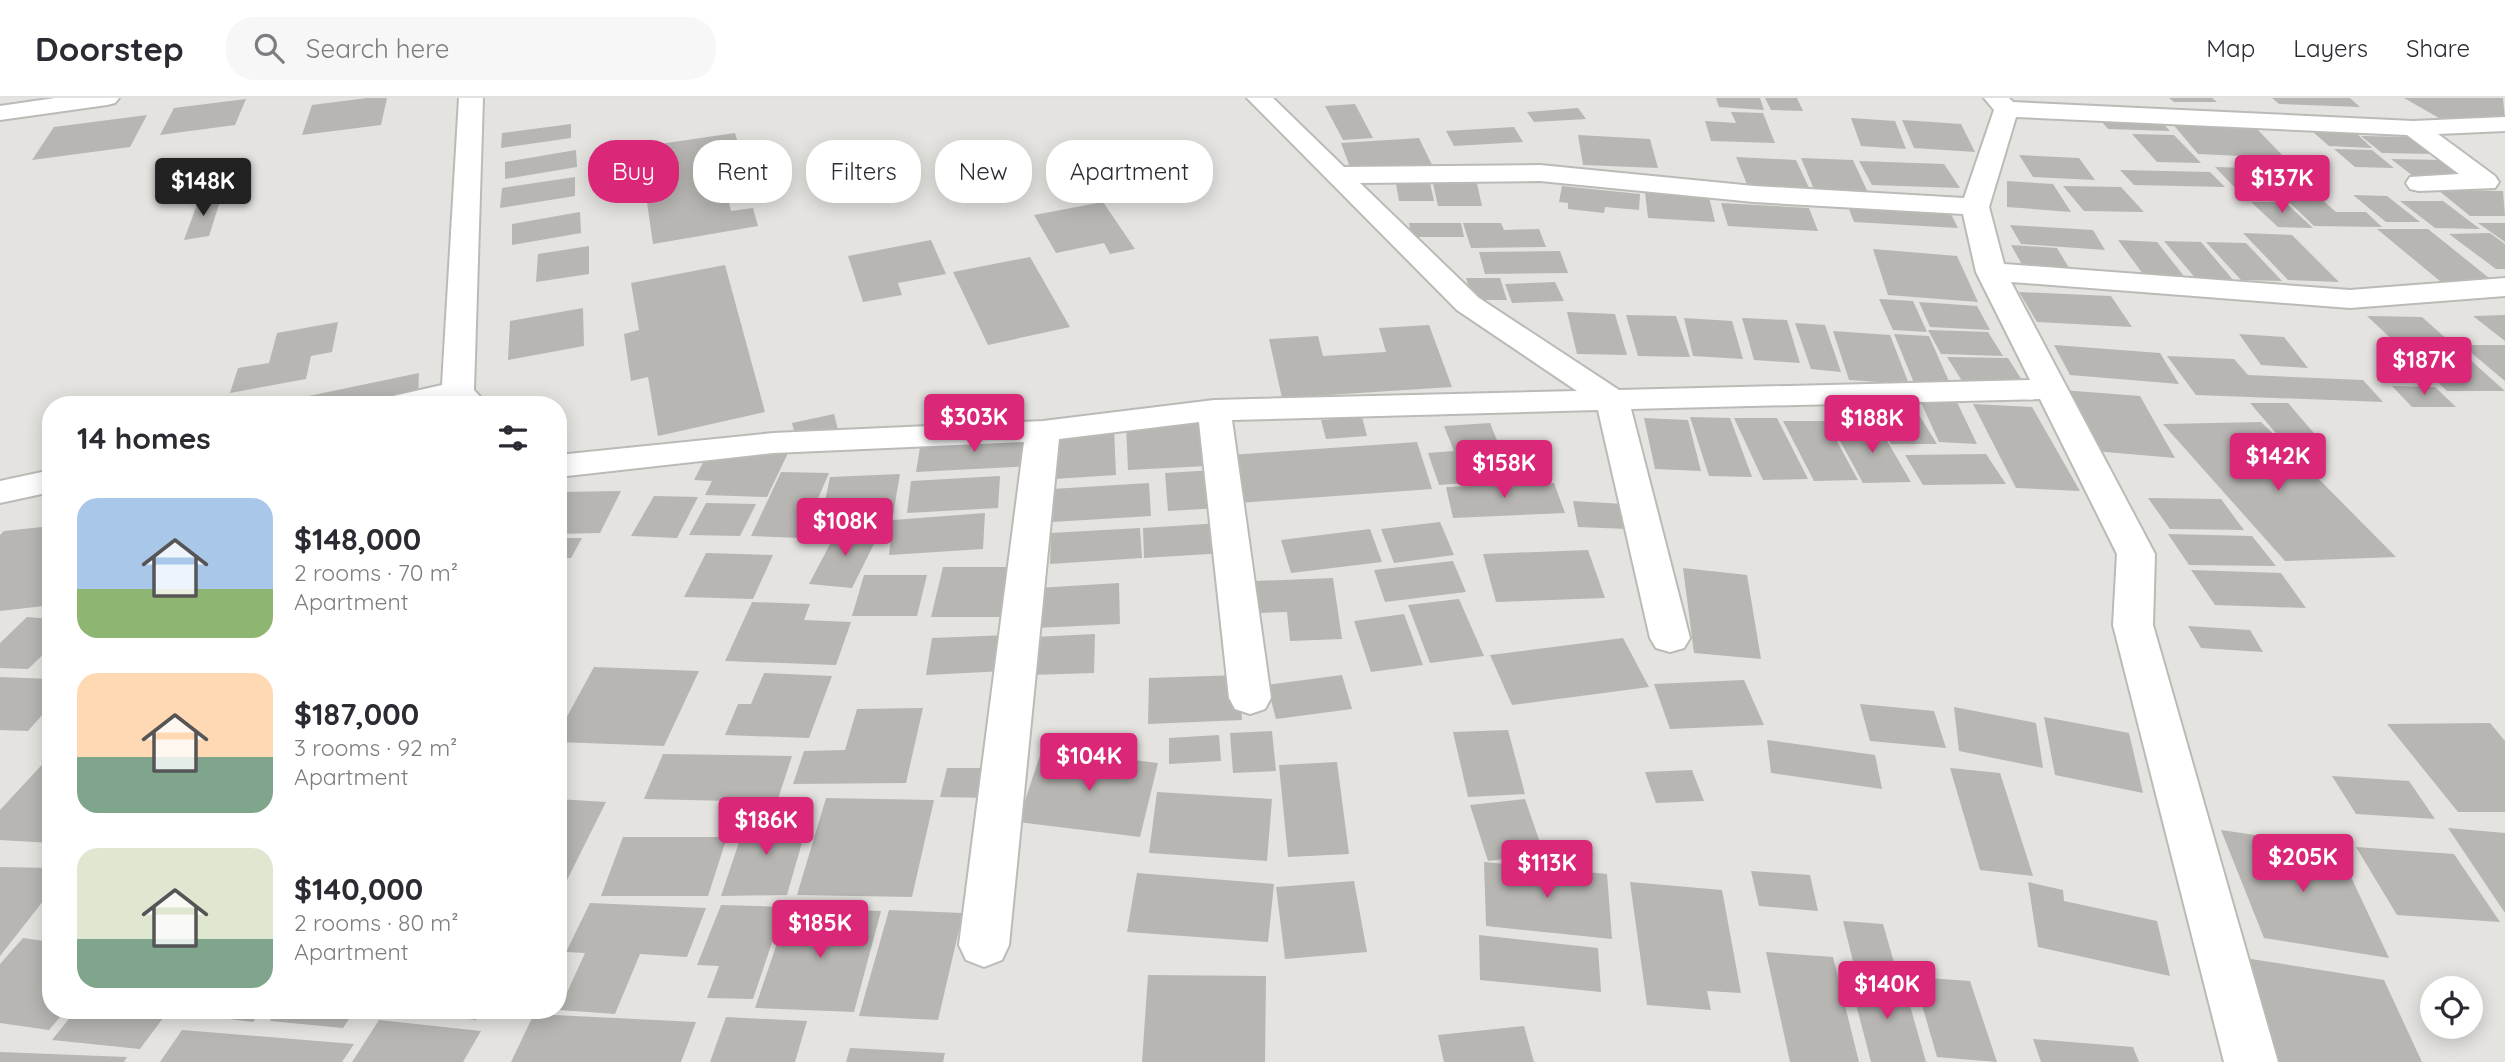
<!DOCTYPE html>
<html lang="en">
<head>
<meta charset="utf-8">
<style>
	:root { --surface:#fff; --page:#f7f7f7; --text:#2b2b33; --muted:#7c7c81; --line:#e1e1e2; --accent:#db2777 }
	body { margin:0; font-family:Quicksand,sans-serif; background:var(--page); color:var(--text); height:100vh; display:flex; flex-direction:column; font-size:26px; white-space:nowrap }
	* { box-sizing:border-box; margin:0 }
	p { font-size:23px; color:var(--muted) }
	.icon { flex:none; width:38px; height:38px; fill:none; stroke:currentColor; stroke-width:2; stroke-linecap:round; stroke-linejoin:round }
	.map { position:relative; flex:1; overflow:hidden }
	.drawer { position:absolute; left:42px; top:298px; width:525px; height:623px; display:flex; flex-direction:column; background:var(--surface); border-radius:28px; box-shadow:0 4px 18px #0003 }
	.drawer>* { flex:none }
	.guide { position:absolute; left:588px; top:42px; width:665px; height:63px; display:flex; gap:14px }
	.controls { position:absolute; left:2420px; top:878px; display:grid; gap:14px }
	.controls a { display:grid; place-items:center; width:63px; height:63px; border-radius:50%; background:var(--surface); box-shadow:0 4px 18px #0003; font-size:35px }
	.price { position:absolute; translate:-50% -60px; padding:0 16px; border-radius:7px; background:var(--accent); color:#fff; font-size:23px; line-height:46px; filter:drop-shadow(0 2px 4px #0008) }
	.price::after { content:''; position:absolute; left:50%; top:42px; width:21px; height:16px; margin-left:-10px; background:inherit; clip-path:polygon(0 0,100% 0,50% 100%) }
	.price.active { background:#222; color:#fff }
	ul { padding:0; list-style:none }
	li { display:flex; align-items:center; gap:21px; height:175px; padding:0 35px }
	li span { display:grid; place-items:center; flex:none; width:196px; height:140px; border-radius:21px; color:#555 }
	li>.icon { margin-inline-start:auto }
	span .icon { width:84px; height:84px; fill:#fffc; stroke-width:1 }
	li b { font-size:30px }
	h2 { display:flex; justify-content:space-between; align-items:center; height:84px; padding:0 35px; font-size:30px }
	.tag { padding:0 24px; border-radius:28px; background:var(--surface); box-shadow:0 4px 18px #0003; font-size:24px; line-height:63px }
	.tag.active { background:var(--accent); color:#fff }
	header { display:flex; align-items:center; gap:42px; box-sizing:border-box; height:98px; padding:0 35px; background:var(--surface); border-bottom:2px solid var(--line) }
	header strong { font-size:33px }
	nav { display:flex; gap:38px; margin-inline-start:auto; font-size:24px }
	.search { width:490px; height:63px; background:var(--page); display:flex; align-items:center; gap:18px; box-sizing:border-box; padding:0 24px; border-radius:28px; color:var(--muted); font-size:26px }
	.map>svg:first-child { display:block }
	.building { fill:#b7b6b3 }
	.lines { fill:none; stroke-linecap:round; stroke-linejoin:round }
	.minor-casing { stroke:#bbbab7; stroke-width:4 }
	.minor { fill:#fff; fill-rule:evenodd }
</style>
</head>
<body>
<header>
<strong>Doorstep</strong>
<div class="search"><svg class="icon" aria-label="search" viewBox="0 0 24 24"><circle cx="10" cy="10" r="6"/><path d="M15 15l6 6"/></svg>Search here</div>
<nav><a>Map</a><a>Layers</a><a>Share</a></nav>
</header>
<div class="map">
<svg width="2505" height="964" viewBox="0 0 2505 964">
	<rect width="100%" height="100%" fill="#e4e3e0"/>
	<!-- building -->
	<g class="building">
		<path d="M367,0H387L381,27L302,37L312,7Z"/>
		<path d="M1716,0H1760L1764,12L1719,9Z"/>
		<path d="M1765,0H1797L1803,13L1771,12Z"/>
		<path d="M2169,0H2212L2217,4H2174Z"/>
		<path d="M2272,0H2350L2360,9L2279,6Z"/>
		<path d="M2404,0H2503L2505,20L2446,24Z"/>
		<path d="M246,1L235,27L160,37L174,10Z"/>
		<path d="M1355,6L1373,40L1343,42L1325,8Z"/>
		<path d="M1578,10L1586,21L1534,24L1527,14Z"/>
		<path d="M1731,14L1763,15L1775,45L1711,43L1705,23L1736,25Z"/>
		<path d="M147,17L130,49L32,62L54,29Z"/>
		<path d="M2096,17L2157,19L2170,33L2108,31Z"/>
		<path d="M1851,20L1895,23L1906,51L1861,48Z"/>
		<path d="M1902,22L1961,26L1975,54L1914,50Z"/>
		<path d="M2171,24L2254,28L2285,60L2198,56Z"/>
		<path d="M571,26V40L501,50L502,35Z"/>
		<path d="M1514,29L1523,44L1454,48L1446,33Z"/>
		<path d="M2313,34L2356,35L2372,50L2329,48Z"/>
		<path d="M735,35L741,56L718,59L731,113L753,110L758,128L653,146L639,49Z"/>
		<path d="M2132,36L2174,37L2201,65L2157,64Z"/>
		<path d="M1578,37L1650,41L1658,70L1583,67Z"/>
		<path d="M2361,38L2412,39L2433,56L2382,55Z"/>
		<path d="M1419,40L1432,67L1351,72L1341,45Z"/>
		<path d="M2334,51L2372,52L2394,70L2355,69Z"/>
		<path d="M576,52L577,69L505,81V64Z"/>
		<path d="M2019,57L2079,60L2095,82L2033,79Z"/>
		<path d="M1736,59L1796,62L1810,92L1748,89Z"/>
		<path d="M1801,60L1853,62L1870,99L1816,96Z"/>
		<path d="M2391,61L2442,62L2469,82L2417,81Z"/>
		<path d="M2247,62L2283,63L2316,96L2278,94Z"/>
		<path d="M1859,63L1944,66L1960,90L1872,87Z"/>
		<path d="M2215,69L2250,70L2282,101L2245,100Z"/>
		<path d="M2120,72L2210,74L2225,89L2134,87Z"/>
		<path d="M230,76L225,94L198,99L203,80Z"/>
		<path d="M575,79V98L500,110L502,90Z"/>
		<path d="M1395,80H1429L1434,103H1399Z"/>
		<path d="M1432,81H1476L1482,108H1438Z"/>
		<path d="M2007,83L2053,86L2071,114L2007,109Z"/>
		<path d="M1562,88L1640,96L1639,112L1605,109L1604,115L1568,111V105L1559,104Z"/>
		<path d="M2063,88L2121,89L2144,114L2084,113Z"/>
		<path d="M2438,92L2503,93L2505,118H2470Z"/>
		<path d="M1645,94L1709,99L1715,124L1648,120Z"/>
		<path d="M222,97L209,138L184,142L199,101Z"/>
		<path d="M2282,97L2318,98L2336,114H2366L2382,129L2314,128Z"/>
		<path d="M2353,97L2387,98L2420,124H2386Z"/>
		<path d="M2400,103H2443L2480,131L2435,130Z"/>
		<path d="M1103,104L1135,151L1110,156L1104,145L1056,155L1034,117Z"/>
		<path d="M2251,104H2285L2313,130L2278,129Z"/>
		<path d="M1721,105L1809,110L1818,133L1728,128Z"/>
		<path d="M1847,106L1949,112L1958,130L1854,124Z"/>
		<path d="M580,114L581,135L512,147V126Z"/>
		<path d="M1409,125H1461L1464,139H1411Z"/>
		<path d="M1463,125H1501L1504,132L1539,131L1546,149L1471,150Z"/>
		<path d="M2478,125H2505V144Z"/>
		<path d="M2010,127L2093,132L2105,152L2021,146Z"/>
		<path d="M2377,131H2428L2499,188H2446Z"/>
		<path d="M2243,135L2292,137L2339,184L2288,182Z"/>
		<path d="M2490,135L2505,146V171H2496L2449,136Z"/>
		<path d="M931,142L946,176L898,185L902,197L863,204L848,158Z"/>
		<path d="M2118,142L2157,144L2187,182L2146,180Z"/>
		<path d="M2164,143L2201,144L2234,183L2197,182Z"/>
		<path d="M2206,144L2246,145L2282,183L2241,182Z"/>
		<path d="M2011,147L2057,150L2071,173L2024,170Z"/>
		<path d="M589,148V176L536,184L538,156Z"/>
		<path d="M1873,151L1957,158L1978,204L1888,197Z"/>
		<path d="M1560,153L1568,175L1485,176L1479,154Z"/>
		<path d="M1030,159L1070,229L988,247L953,174Z"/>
		<path d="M725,167L765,314L658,338L648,279L631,283L624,236L639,232L631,185Z"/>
		<path d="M1466,180H1500L1507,202H1473Z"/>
		<path d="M1555,184L1564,203L1512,205L1505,186Z"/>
		<path d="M2019,194L2111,198L2132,229L2037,224Z"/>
		<path d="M1879,201L1913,203L1927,234L1893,232Z"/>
		<path d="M1919,204L1977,208L1990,232L1930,229Z"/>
		<path d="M583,210L584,248L508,262L510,223Z"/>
		<path d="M1567,214L1615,216L1627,257L1577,256Z"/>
		<path d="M1626,217L1676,218L1690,259L1638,258Z"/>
		<path d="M2505,217V243L2473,218Z"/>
		<path d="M2367,218L2422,219L2505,293H2447Z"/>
		<path d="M1684,220L1732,223L1743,261L1693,258Z"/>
		<path d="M1742,220L1787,222L1800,265L1754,262Z"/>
		<path d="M338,224L332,254L311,258L306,281L230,295L238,270L269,265L277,235Z"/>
		<path d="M1795,225L1825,227L1841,274L1811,271Z"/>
		<path d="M1429,227L1452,289L1282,300L1269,241L1318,238L1323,258L1386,254L1379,230Z"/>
		<path d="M1928,232L1988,234L2003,258L1941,256Z"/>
		<path d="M1833,233L1890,237L1909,286L1849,282Z"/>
		<path d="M1894,236L1929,238L1951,288L1914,285Z"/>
		<path d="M2239,236L2284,239L2308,270L2261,267Z"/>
		<path d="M2054,247L2160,255L2179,286L2070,277Z"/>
		<path d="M2462,247H2505V283Z"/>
		<path d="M2167,258L2234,261L2248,277L2363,282L2383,304L2196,297Z"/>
		<path d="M1947,259L2008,260L2025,287L1964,286Z"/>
		<path d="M419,275L418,297L372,306H302L304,299Z"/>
		<path d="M2392,288L2435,289L2456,309H2412Z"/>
		<path d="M2062,292L2140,298L2175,360L2094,353Z"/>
		<path d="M1918,298L1955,300L1977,346L1939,344Z"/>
		<path d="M2250,305H2288L2326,349L2287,348Z"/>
		<path d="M1973,306L2032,309L2080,393L2016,390Z"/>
		<path d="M1871,312H1916L1937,346H1891Z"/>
		<path d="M834,316L838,332L796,341L792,325Z"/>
		<path d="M1362,319L1367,338L1326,341L1321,322Z"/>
		<path d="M1690,319L1730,320L1752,379L1709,378Z"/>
		<path d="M1644,320L1688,322L1701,373L1655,371Z"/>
		<path d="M1734,320H1777L1808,381L1763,382Z"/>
		<path d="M1201,322L1207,368L1128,372L1126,326Z"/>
		<path d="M1783,323H1826L1858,382L1814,383Z"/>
		<path d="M2261,324L2292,354L2396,459L2285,463L2163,326Z"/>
		<path d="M1490,325L1513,382L1439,387L1428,355L1454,353L1444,328Z"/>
		<path d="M1879,329L1911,384L1863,385L1833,330Z"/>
		<path d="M1114,331L1116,377L1054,381L1055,334Z"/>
		<path d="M1032,338L1030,368L916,374L921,343Z"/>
		<path d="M1417,344L1432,391L1238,405L1230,357Z"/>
		<path d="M709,353L788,355L767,399L705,397L712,383L694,382Z"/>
		<path d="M1986,356L2006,386L1923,387L1905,357Z"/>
		<path d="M1214,372L1219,410L1168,413L1165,375Z"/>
		<path d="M781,374L829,375L801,440L751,438Z"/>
		<path d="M900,376L893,417L856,419L858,411L823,413L830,379Z"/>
		<path d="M1000,378L998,410L907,415L911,383Z"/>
		<path d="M1149,385L1151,418L1052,424V391Z"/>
		<path d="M1554,385L1565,415L1453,420L1446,389Z"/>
		<path d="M621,393L600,435L558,436V394Z"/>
		<path d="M654,398L698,399L677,440L631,438Z"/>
		<path d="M2148,400L2221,401L2244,432L2170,431Z"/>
		<path d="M1573,403L1623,406L1627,431L1578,429Z"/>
		<path d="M706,405L756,406L740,438L689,437Z"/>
		<path d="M985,415L983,451L889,457L893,422Z"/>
		<path d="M1440,424L1454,457L1394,465L1381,431Z"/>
		<path d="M1221,425L1225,455L1144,460L1143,430Z"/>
		<path d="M51,428V499L44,508L0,513V437L4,433Z"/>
		<path d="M1140,430L1142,460L1050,466L1051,435Z"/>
		<path d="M838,431L880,434L852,490L809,486Z"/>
		<path d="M1370,431L1382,464L1291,475L1281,442Z"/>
		<path d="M2168,436L2252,438L2276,468L2189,467Z"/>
		<path d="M558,440H582L571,460H558Z"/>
		<path d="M1588,452L1605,500L1496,504L1483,456Z"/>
		<path d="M706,455L773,457L753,501L684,499Z"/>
		<path d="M1453,463L1466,494L1385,504L1374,472Z"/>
		<path d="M943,469H1011L1002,519H931Z"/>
		<path d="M1683,470L1747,477L1761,561L1694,555Z"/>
		<path d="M2191,472L2281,475L2306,510L2215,507Z"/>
		<path d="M864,477H927L917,518H852Z"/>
		<path d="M1333,480L1342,541L1290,543L1287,514L1257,515L1255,483Z"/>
		<path d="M1119,485L1120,526L1036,530L1037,490Z"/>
		<path d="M1459,501L1484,558L1430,565L1408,507Z"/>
		<path d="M752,504L810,506L804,522L851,524L836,567L725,563Z"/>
		<path d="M1404,516L1423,567L1371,574L1354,523Z"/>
		<path d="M27,519L51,521V549L28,571L0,570V545Z"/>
		<path d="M2188,528L2250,532L2263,554L2201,550Z"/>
		<path d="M1095,536L1094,575L1031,577L1034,539Z"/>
		<path d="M1009,537L1005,573L926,577L932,540Z"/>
		<path d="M1623,540L1649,589L1512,607L1490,557Z"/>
		<path d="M594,569L699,573L664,648L558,644V635Z"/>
		<path d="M764,575L832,578L809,640L725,637L738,606H751Z"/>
		<path d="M1239,577L1242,622L1148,626L1149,580Z"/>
		<path d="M1342,577L1352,611L1276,621L1267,587Z"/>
		<path d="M0,579L51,581V607L28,633L0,632Z"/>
		<path d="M1744,582L1764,627L1670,631L1654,586Z"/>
		<path d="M1860,606L1934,613L1946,650L1870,643Z"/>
		<path d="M1954,609L2036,625L2043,670L1959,653Z"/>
		<path d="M923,610L906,685L793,686L804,653L845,652L857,611Z"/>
		<path d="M2044,619L2129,635L2143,695L2055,677Z"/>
		<path d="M2490,625L2505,643V714H2458L2387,626Z"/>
		<path d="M1508,632L1525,696L1468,699L1453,634Z"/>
		<path d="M1272,633L1276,673L1233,675L1230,635Z"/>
		<path d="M1219,637L1221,663L1169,666V640Z"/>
		<path d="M1767,642L1875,657L1882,691L1771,675Z"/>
		<path d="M1042,651L1158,665L1140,739L1018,724Z"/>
		<path d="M663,656L792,658L777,704L644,701Z"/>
		<path d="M51,657V745L0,742V712Z"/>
		<path d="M1337,664L1349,756L1288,759L1279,667Z"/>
		<path d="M947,670H996L990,700L940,699Z"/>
		<path d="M1950,670L2000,675L2033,778L1980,772Z"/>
		<path d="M1692,672L1704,703L1656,705L1645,674Z"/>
		<path d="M2332,678L2409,683L2435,721L2356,716Z"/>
		<path d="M1157,694L1272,701L1267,763L1149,755Z"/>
		<path d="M826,700L934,702L912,799L797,797Z"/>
		<path d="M558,701L606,704L558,800Z"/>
		<path d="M1525,701L1544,756L1488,763L1470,707Z"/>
		<path d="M747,720H809L787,797L721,798Z"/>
		<path d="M2448,730L2505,735V815Z"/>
		<path d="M2221,732L2337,749L2389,860L2264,840Z"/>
		<path d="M623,739H727L708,798H601Z"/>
		<path d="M2356,749L2454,756L2500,824L2397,817Z"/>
		<path d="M1484,764L1607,776L1612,841L1486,828Z"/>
		<path d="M0,769L51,770V793L0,858Z"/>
		<path d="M1751,773L1810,777L1818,813L1759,808Z"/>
		<path d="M1137,775L1274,786L1268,844L1127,834Z"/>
		<path d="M1354,783L1367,854L1285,861L1276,789Z"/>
		<path d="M1630,784L1722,792L1741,895L1707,893L1711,912L1647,907Z"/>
		<path d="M2028,784L2063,792L2064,803L2157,823L2170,878L2038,849Z"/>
		<path d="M590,805L706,810L687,859L640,856L615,916L559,912L585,855L566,854Z"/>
		<path d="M721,807L784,809L753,901L707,900L719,868L697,867Z"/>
		<path d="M789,810L881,813L854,914L755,910Z"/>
		<path d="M889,812L963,815L938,922L859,918Z"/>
		<path d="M1843,823L1883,826L1897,875L1855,871Z"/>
		<path d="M1479,837L1598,850L1601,894L1480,882Z"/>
		<path d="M23,840L51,844V912H66L49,932L0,925V866Z"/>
		<path d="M1766,854L1833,859L1859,964H1790Z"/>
		<path d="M2232,858L2384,882L2422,964H2272Z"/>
		<path d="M1148,877L1266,878L1265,964H1142Z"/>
		<path d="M1849,879L1903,883L1926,964H1871Z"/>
		<path d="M1914,879L1970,883L1997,964L1937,959Z"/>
		<path d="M76,912H169L140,951L52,942Z"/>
		<path d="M193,912H262L253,924L190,916Z"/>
		<path d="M278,912H355L343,930L270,923Z"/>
		<path d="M407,912H482L476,922Z"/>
		<path d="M534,916L696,924L681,964H511Z"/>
		<path d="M726,919L807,923L795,964H710Z"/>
		<path d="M379,922L481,933L463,964H352Z"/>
		<path d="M1524,928L1534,964H1444L1438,937Z"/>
		<path d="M182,932L354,946L342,964H160Z"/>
		<path d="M2033,941L2133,949L2139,964H2041Z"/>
		<path d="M850,950L945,955L943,964H846Z"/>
		<path d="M0,954L127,959L124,964H0Z"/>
	</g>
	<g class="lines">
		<!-- minor casing -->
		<g class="minor-casing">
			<g id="minor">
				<path d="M55,0H119L115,5L107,7L0,22V8Z"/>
				<path d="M459,0H483L474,292L487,306H385L389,299L442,287Z"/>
				<path d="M1247,0H1273L1344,69L1540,67L1754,88L1964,100L1994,12L1984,0H2009L2013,4L2413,23L2505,19V33L2438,36L2495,78L2499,84L2495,90L2419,93L2410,91L2406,85L2410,79L2459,76L2407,37L2016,19L1989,109L2004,166L2350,192L2505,180V198L2350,210L2011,184L2155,456L2153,527L2278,964H2224L2113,527L2117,456L2040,301L1631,311L1690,540L1684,550L1670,554L1656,550L1650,540L1598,312L1232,322L1271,600L1265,611L1250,616L1235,611L1229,600L1199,324L1059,341L1009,847L1002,862L984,869L966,862L959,847L1024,344L773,355L558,379V357L773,335L1043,323L1214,302L1577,293L1457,212ZM1540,83L1754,104L1963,116L1976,174L2030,282L1619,292L1479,200L1360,85Z"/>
				<path d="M51,372V394L0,405V383Z"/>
			</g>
		</g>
		<!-- minor -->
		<use href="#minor" class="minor"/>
	</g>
</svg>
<div class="controls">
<a><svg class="icon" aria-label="locate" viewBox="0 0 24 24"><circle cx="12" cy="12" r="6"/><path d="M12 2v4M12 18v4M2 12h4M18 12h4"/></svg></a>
</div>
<b class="price" style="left:2282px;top:117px">$137K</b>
<b class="price active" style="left:203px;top:120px">$148K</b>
<b class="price" style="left:2424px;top:299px">$187K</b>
<b class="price" style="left:974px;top:356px">$303K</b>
<b class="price" style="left:1872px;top:357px">$188K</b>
<b class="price" style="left:2278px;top:395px">$142K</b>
<b class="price" style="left:1504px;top:402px">$158K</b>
<b class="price" style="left:845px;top:460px">$108K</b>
<b class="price" style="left:1089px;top:695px">$104K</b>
<b class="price" style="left:766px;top:759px">$186K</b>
<b class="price" style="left:2303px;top:796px">$205K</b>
<b class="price" style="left:1547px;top:802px">$113K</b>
<b class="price" style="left:820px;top:862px">$185K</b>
<b class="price" style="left:1887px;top:923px">$140K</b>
<div class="guide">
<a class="tag active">Buy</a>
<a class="tag">Rent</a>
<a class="tag">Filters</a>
<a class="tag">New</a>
<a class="tag">Apartment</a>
</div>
<section class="drawer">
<h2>14 homes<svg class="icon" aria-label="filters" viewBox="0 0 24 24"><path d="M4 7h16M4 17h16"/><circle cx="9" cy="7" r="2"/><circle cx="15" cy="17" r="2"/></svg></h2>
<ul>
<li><span style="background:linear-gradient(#a9c7e8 65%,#8fb573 0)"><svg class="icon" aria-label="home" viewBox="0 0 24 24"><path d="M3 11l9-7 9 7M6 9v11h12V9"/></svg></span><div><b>$148,000</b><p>2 rooms · 70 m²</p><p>Apartment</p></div></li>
<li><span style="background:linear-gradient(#ffd9b3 60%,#7fa58c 0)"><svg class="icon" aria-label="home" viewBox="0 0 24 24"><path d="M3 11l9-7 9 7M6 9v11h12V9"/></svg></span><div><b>$187,000</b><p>3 rooms · 92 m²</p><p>Apartment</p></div></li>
<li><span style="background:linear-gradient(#dfe7d0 65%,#7fa58c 0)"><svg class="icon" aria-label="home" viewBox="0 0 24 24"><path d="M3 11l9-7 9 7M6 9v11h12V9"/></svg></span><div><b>$140,000</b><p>2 rooms · 80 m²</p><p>Apartment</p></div></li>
</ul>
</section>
</div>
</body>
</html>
